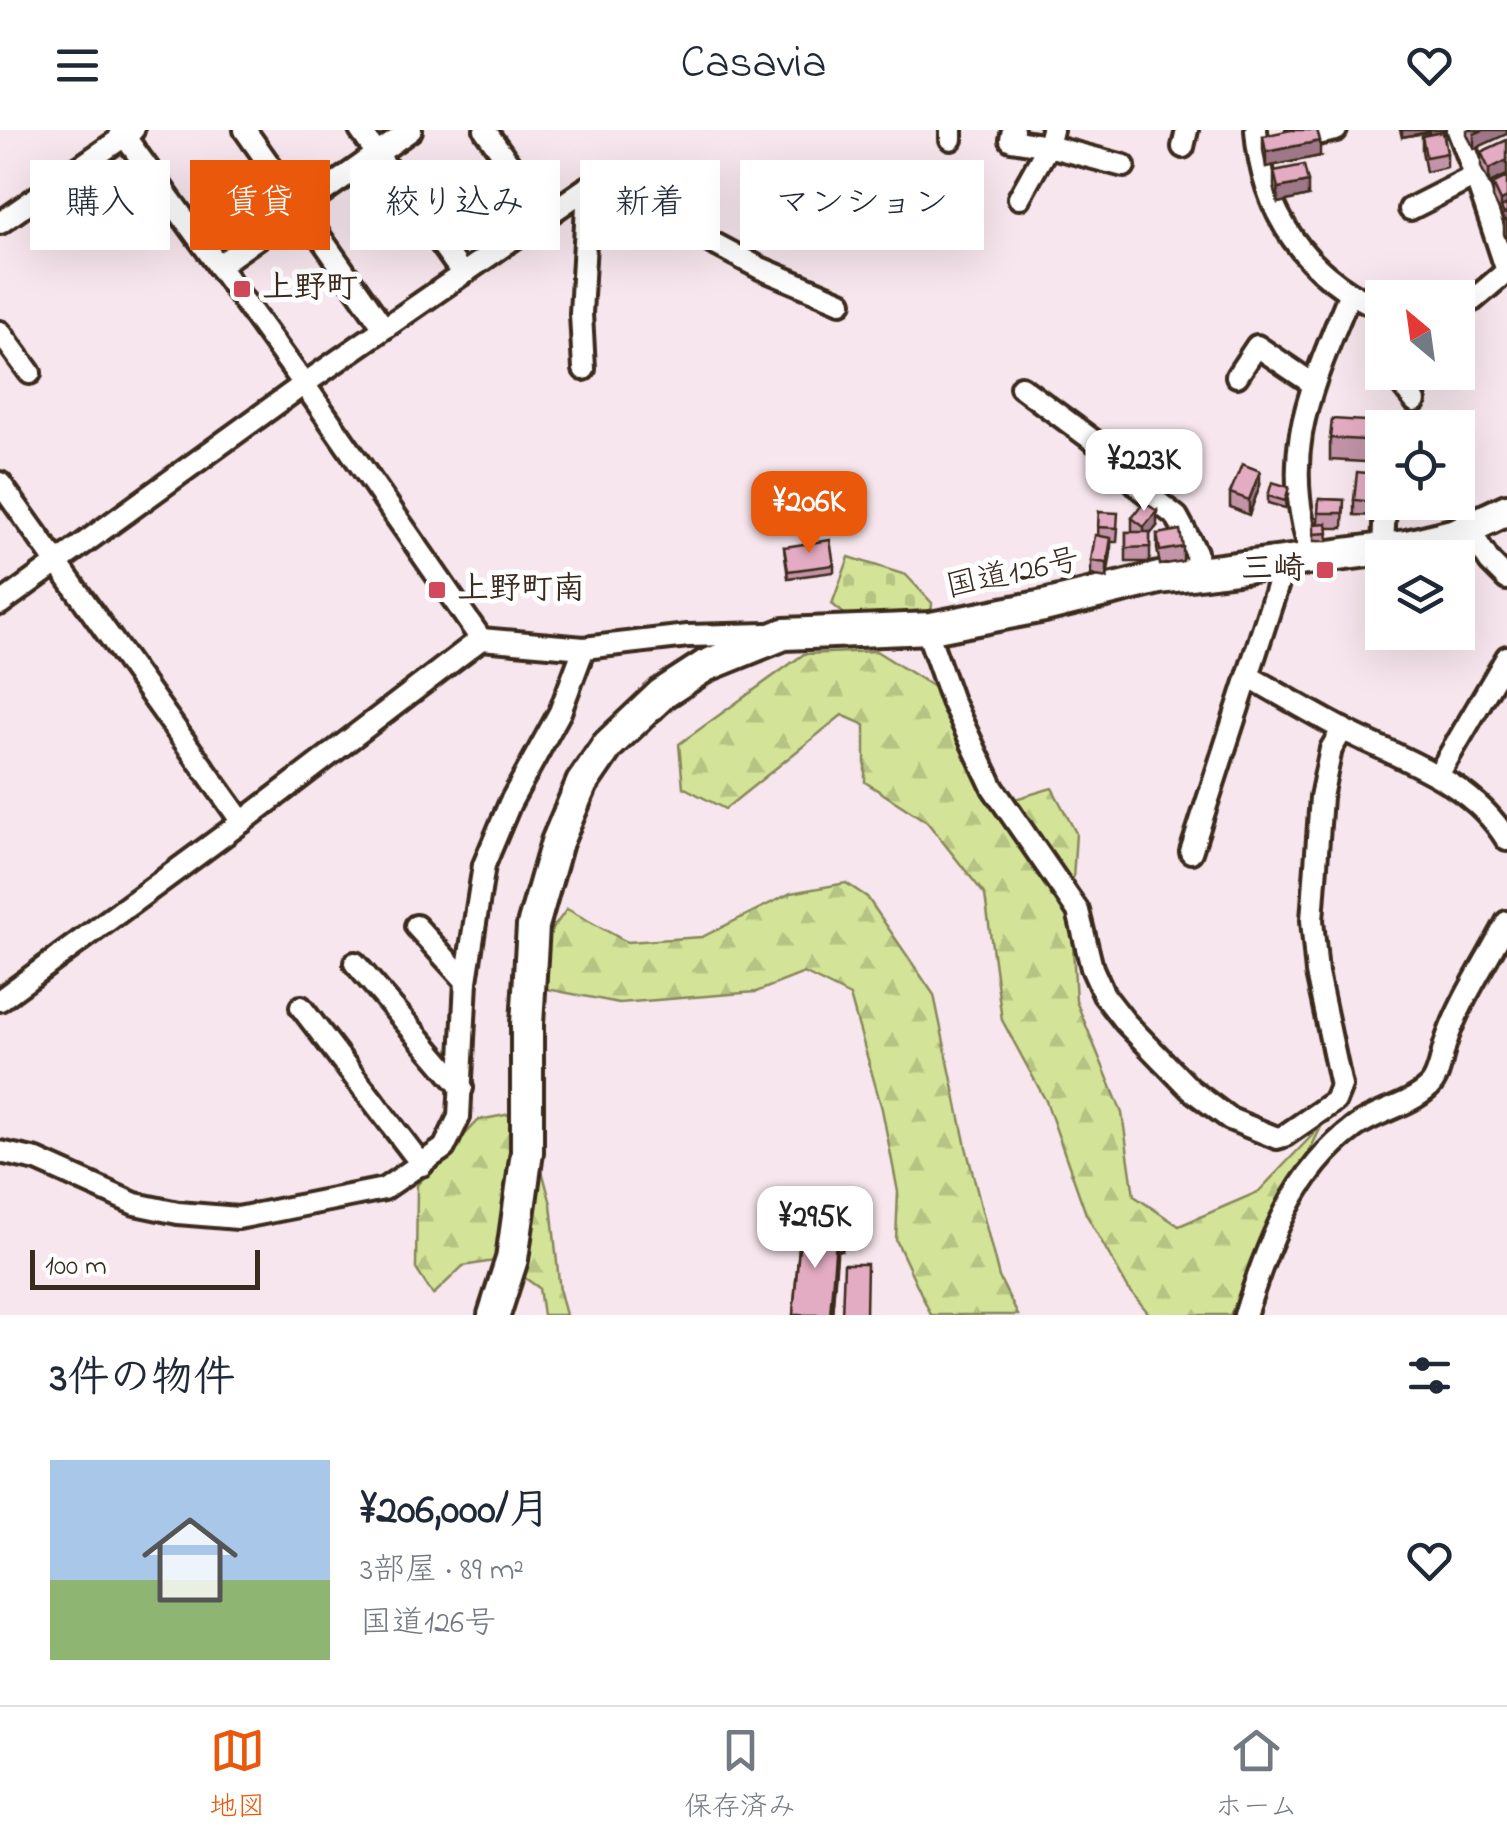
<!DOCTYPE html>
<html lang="ja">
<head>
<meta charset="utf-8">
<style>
	:root { --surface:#fff; --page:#f6f6f7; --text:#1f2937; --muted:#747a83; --line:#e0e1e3; --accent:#ea580c }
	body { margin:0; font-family:"Indie Flower","Klee One",sans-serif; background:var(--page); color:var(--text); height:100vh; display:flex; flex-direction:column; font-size:38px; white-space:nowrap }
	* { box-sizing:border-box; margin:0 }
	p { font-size:32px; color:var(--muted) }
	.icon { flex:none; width:55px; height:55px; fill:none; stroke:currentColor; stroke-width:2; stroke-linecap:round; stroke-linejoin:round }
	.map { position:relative; height:1185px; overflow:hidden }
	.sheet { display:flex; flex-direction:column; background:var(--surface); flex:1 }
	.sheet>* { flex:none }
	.guide { position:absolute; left:30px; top:30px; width:1000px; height:90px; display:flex; gap:20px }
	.needle { width:65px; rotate:331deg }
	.fabs { position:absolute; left:1365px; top:150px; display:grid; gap:20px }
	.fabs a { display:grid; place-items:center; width:110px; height:110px; border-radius:0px; background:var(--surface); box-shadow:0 10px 40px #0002; font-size:50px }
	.scale { position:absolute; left:30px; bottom:25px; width:230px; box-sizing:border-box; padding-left:10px; border:5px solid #3b2a1e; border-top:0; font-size:28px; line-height:35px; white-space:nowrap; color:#3b2a1e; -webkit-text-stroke:8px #fff; paint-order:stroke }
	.price { position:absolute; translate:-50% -85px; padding:0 22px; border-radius:20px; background:#fff; color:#222; font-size:32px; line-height:65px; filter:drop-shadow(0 2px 5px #0008) }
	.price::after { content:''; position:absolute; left:50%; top:60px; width:30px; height:22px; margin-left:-15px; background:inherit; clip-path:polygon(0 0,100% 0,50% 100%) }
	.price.selected { background:var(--accent); color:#fff }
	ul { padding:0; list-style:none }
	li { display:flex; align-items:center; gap:30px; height:250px; padding:0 50px }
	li+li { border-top:2px solid var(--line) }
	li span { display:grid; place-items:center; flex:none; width:280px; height:200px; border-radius:0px; color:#555 }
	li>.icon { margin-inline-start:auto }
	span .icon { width:120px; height:120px; fill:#fffc; stroke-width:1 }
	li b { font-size:42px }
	h2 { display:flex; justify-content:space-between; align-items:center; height:120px; padding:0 50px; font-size:42px }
	.pill { padding:0 35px; border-radius:0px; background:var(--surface); box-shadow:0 10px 40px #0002; font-size:35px; line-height:90px }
	.pill.selected { background:var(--accent); color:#fff }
	header { display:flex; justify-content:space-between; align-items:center; height:130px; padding:0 50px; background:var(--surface); font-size:45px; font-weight:600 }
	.tab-bar { display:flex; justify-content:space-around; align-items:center; height:140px; border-top:2px solid var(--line); background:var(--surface); font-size:28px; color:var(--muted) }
	.tab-bar a { display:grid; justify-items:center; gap:5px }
	.tab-bar .selected { color:var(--accent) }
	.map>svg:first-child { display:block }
	.forest { fill:url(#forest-firs); stroke:#87875b; stroke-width:2.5 }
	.cemetery { fill:url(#cemetery-stones); stroke:#87875b; stroke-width:2.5 }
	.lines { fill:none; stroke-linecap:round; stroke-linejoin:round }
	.minor-casing { stroke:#3b2a1e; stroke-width:28 }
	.highway-casing { stroke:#3b2a1e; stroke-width:38 }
	.minor { stroke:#fff; stroke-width:20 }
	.highway { stroke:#fff; stroke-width:30 }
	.wall { fill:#c394a7; stroke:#3b2a1e; stroke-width:2.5 }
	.shaded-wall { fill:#9f7888; stroke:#3b2a1e; stroke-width:2.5 }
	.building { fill:#e3acc2; stroke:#3b2a1e; stroke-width:2.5 }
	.poi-dot { fill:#d1495b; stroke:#fff; stroke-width:4 }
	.labels { text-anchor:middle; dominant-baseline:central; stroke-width:10; stroke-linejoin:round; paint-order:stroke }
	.poi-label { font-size:32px; font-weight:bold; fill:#3b2a1e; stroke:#fff; text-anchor:start }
	.street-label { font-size:32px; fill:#3b2a1e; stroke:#fff }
</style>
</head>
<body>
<header><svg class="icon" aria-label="menu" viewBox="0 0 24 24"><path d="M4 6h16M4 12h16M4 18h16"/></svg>Casavia<svg class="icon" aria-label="heart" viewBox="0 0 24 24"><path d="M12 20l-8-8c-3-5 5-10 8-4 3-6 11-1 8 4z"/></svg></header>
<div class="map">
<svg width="1507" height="1185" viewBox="0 0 1507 1185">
	<defs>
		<pattern id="forest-firs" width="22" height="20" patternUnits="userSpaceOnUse" patternTransform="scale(2.5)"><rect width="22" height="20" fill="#d3e498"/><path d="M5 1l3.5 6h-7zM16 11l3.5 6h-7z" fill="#b6c483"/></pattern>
		<pattern id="cemetery-stones" width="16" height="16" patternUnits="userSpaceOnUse" patternTransform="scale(2.5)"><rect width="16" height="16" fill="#d3e498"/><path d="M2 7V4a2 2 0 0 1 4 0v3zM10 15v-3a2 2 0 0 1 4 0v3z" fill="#b6c483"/></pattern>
	</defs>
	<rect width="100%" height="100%" fill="#f7e6ed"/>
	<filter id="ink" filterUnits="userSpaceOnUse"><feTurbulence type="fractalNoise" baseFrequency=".01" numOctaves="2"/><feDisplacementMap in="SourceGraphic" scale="20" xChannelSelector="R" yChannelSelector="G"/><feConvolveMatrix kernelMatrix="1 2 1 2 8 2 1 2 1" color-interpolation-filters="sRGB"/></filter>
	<g filter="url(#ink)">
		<!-- forest -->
		<g class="forest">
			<path d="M876,521L937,559L983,641L1005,672L1052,658L1076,703L1071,781L1076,871L1122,983L1134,1066L1179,1096L1258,1062L1322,995L1230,1185H1150L1128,1158L1086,1084L1046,971L1002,890L985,765L927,692L865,652V595L842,585L725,679L683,657L679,614L804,524Z"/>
			<path d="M846,753L867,767L934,865L966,1017L999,1147L1018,1185H931L896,1110L898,1062L882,979L850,866L804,843L756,862L619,873L547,859L539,817L567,779L627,812L702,807L791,763Z"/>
			<path d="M526,981L551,1074L560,1162L566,1185H543L539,1158L500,1130L463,1136L433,1165L416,1139L417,1055L479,990Z"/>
		</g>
		<!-- cemetery -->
		<path class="cemetery" d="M849,427L906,445L932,473L931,489L853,491L832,474Z"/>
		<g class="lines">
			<!-- minor casing -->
			<g class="minor-casing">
				<g id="minor">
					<path d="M120,0L304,254L481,509L584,518L688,506L767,504"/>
					<path d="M245,0L384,198"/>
					<path d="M360,0L462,143"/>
					<path d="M485,0L546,85"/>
					<path d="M1013,0L1011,10L1048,16L1124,36"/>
					<path d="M1256,0C1262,83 1306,147 1382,179"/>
					<path d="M1458,0C1477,47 1491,93 1507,141"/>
					<path d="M951,9V0"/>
					<path d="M1294,9L1336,0"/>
					<path d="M1183,17L1187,0"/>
					<path d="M588,57L636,72L760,138L841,172"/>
					<path d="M1019,68L1048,16L1052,0"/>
					<path d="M1410,79L1475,46"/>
					<path d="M0,93L133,0"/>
					<path d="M218,136L411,0"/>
					<path d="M1458,178L1473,170L1507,141"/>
					<path d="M0,202L30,243"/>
					<path d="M584,239L581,184L588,57"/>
					<path d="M1392,242L1415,271"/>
					<path d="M1237,246L1257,216L1313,254"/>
					<path d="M1021,257L1102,317L1141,359L1177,387L1196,422L1197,441"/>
					<path d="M0,353L242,692"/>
					<path d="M1468,398L1490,432L1507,449"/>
					<path d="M1383,419L1385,372"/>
					<path d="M1313,430C1277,325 1310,261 1349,165"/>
					<path d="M0,474L304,254L588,57"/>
					<path d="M926,498L952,571L993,658L1078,781L1092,838L1104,865L1125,892L1190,959L1230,989L1277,1008L1284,1006L1335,971L1341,956L1317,843L1312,790L1321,667L1331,619L1343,599"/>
					<path d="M1250,547C1281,565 1312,583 1344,600C1402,630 1471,650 1507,710"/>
					<path d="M1438,645L1507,527"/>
					<path d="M1191,722L1285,432"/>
					<path d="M416,796L466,851"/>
					<path d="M355,833L462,958"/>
					<path d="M0,870L242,692L481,509"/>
					<path d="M301,877L422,1035"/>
					<path d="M0,1022L37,1030L135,1074L178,1083L238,1088L384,1059L444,1018L459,987L466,851L484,735L510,673L560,582L584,518"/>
					<path d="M1245,1185C1268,1115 1293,1042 1355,997C1377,981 1409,976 1429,957C1439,948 1441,928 1445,915C1456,877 1488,829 1507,792"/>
				</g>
			</g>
			<!-- highway casing -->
			<g class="highway-casing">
				<path id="highway" d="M494,1185L512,1129L527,1022V894L533,796L557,712L582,653L608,615L662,564L705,536L784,504L931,498L1044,476L1159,448L1407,416L1456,404L1507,380"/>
			</g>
			<!-- minor -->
			<use href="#minor" class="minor"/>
			<!-- highway -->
			<use href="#highway" class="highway"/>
		</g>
		<!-- wall -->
		<g class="wall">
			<path d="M1400,0H1443L1447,23V37L1426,42L1422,21V6L1429,5V2L1402,7Z"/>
			<path d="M1467,0H1507L1474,19L1467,4Z"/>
			<path d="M1263,6L1320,26L1266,37L1263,20Z"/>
			<path d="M1507,10V45L1489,53L1481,37V22Z"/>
			<path d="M1274,41L1308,66L1278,73L1274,56Z"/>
			<path d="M1507,47V112L1504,104V90L1493,68V54Z"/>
			<path d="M1382,292L1381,333L1330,330V308Z"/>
			<path d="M1260,355L1249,385L1230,377V363Z"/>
			<path d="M1377,358L1375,386L1354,385V370Z"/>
			<path d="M1289,364L1285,378L1268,373V366Z"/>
			<path d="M1319,369L1344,370L1343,398H1327L1328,411H1314V394H1318Z"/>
			<path d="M1394,372H1415L1411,385L1394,379Z"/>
			<path d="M1099,382L1118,398L1117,412H1111L1107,448L1091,445V431L1098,406Z"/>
			<path d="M1132,388L1157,396L1150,404V432H1126V402H1132Z"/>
			<path d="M1157,404L1183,417V431L1160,435L1157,419Z"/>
			<path d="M784,417L834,435V442L788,448Z"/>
			<path d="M801,1095L845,1101L842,1121L837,1120L832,1185H793Z"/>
			<path d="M851,1103L867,1105L866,1113L851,1110Z"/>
		</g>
		<!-- shaded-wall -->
		<g class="shaded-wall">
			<path d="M1402,0H1429V2L1402,7Z"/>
			<path d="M1430,0H1443V3L1430,6Z"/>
			<path d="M1483,0H1507V4L1474,19V4Z"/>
			<path d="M1320,11V26L1266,37V22Z"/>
			<path d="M1507,30V45L1489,53V39Z"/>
			<path d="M1308,52V66L1278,73V58Z"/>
			<path d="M1507,68V83L1501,78V71Z"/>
			<path d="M1260,341V355L1249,385V370Z"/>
			<path d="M1157,381V396L1144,412V397Z"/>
			<path d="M1111,408V423L1107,448V433Z"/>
			<path d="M845,1086V1101L842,1121V1106Z"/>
			<path d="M837,1098V1126L832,1185H830Z"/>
		</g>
		<!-- building -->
		<g class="building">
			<path d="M1291,0H1317L1320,11L1266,22L1263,6Z"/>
			<path d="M1443,2L1447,23L1426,27L1422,6Z"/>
			<path d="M1507,10V30L1489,39L1481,22Z"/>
			<path d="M1304,35L1308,52L1278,58L1274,41Z"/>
			<path d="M1507,47V68L1501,71L1493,54Z"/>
			<path d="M1507,75V83L1504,84L1501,78Z"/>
			<path d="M1406,287L1432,298H1402Z"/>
			<path d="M1332,289L1382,292L1381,311L1330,308Z"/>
			<path d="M1242,334L1260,341L1249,370L1230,363Z"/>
			<path d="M1357,342L1377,344L1375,372L1354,370Z"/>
			<path d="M1272,352L1289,357L1285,371L1268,366Z"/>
			<path d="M1319,369L1344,370L1343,383H1318Z"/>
			<path d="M1144,372L1157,381L1144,397L1132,388Z"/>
			<path d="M1099,382L1118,383L1117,398L1098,397Z"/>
			<path d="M1327,393L1328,403L1314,404V394Z"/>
			<path d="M1180,400L1183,417L1160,421L1157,404Z"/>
			<path d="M1126,402H1150V417L1126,418Z"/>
			<path d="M1095,405L1111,408L1107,433L1091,431Z"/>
			<path d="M830,410L834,435L788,441L784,417Z"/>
			<path d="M804,1080L845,1086L842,1106L837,1105V1098L801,1095Z"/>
			<path d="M853,1094L867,1097L866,1106L851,1103Z"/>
			<path d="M801,1095L837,1098L830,1185H793Z"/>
			<path d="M844,1134H867L866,1185H842Z"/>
		</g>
	</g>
	<!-- markers -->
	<g class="poi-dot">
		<rect x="232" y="149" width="20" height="20" rx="5"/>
		<rect x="1315" y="430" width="20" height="20" rx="5"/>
		<rect x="427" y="450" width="20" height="20" rx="5"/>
	</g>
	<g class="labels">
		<!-- poi labels -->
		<g class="poi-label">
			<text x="262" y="159">上野町</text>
			<text x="1305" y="440" text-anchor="end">三崎</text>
			<text x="457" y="460">上野町南</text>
		</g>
		<!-- street labels -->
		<g class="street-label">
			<text transform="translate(1013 445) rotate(-12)">国道126号</text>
		</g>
	</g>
</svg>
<div class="fabs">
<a><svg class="needle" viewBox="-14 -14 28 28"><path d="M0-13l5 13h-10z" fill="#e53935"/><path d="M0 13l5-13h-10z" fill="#747a83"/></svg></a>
<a><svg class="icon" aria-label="locate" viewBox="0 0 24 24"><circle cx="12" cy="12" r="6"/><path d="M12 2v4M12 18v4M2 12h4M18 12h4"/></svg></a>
<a><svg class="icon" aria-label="layers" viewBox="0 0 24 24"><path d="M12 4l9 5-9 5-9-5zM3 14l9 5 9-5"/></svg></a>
</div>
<div class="scale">100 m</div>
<b class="price" style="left:1144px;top:384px">¥223K</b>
<b class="price selected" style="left:809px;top:426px">¥206K</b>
<b class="price" style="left:815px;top:1141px">¥295K</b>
<div class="guide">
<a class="pill">購入</a>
<a class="pill selected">賃貸</a>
<a class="pill">絞り込み</a>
<a class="pill">新着</a>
<a class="pill">マンション</a>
</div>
</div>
<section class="sheet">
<h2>3件の物件<svg class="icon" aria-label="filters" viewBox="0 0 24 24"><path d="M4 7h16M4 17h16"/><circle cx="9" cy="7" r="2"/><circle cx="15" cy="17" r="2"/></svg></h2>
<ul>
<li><span style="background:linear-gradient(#a9c7e8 60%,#8fb573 0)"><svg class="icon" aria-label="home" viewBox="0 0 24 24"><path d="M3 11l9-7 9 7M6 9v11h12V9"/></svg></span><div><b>¥206,000/月</b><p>3部屋 · 89 m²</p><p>国道126号</p></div><svg class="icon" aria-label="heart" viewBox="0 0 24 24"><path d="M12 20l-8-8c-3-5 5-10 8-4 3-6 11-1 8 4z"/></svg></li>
</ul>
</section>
<nav class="tab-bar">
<a class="selected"><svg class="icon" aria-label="map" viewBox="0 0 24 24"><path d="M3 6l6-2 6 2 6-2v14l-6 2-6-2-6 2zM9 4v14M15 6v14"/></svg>地図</a>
<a><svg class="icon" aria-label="saved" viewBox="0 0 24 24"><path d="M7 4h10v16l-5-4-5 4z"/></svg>保存済み</a>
<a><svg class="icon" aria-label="home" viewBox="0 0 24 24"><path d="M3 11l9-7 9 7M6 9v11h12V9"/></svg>ホーム</a>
</nav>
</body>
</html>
